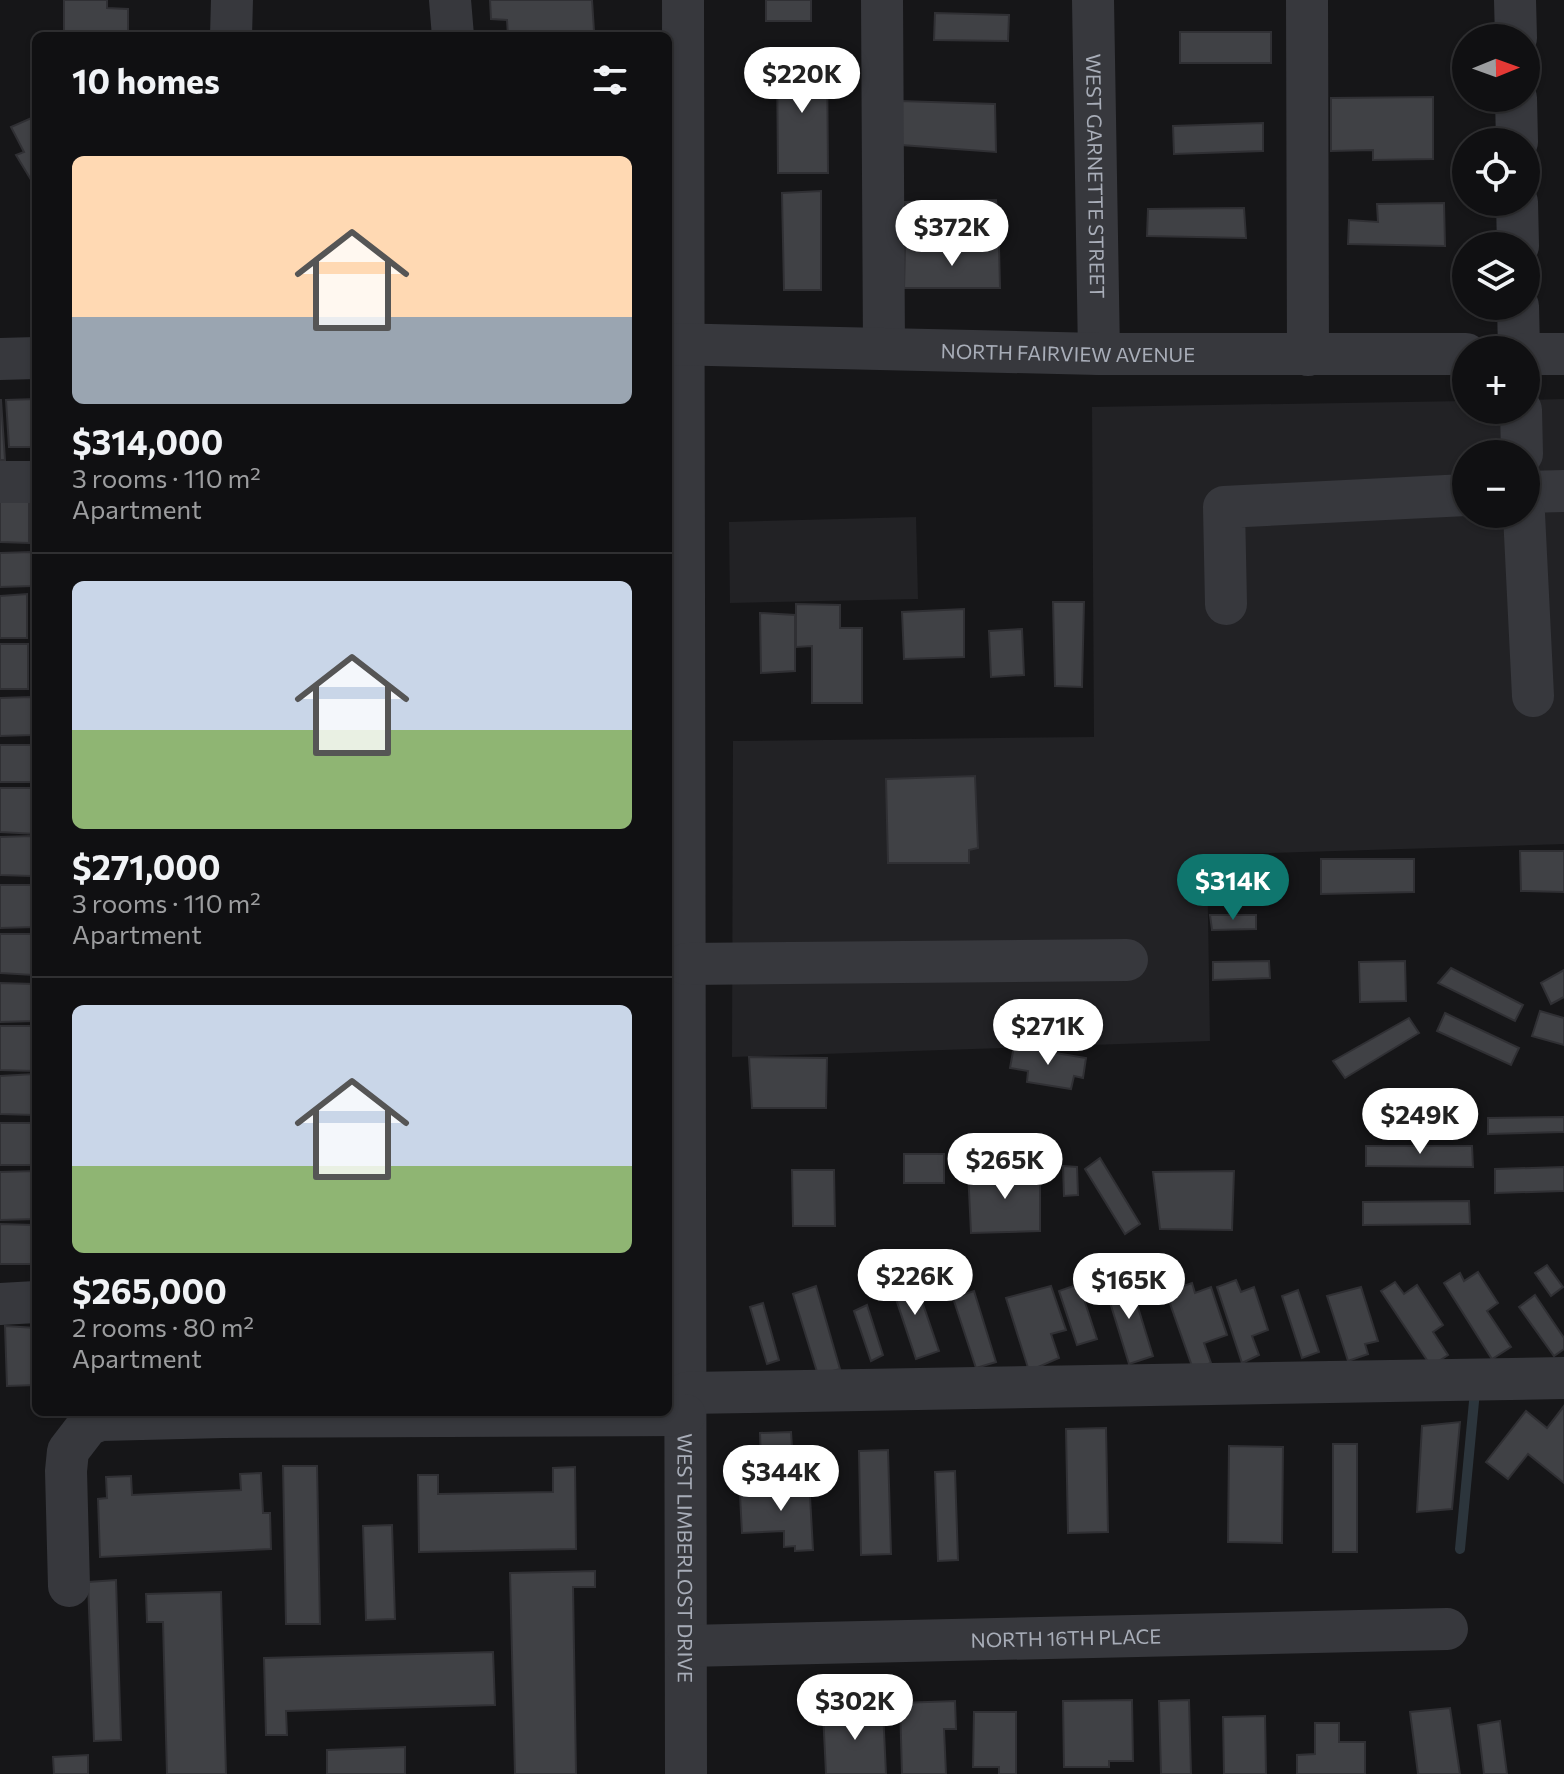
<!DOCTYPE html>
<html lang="en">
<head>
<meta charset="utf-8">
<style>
	:root { --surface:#101012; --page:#19191b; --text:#f1f3f6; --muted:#9c9d9f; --line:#303032; --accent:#0f766e }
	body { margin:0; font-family:Commissioner,sans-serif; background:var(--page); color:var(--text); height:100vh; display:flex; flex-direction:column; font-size:30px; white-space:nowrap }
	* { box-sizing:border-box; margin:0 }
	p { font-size:26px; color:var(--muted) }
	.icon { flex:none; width:44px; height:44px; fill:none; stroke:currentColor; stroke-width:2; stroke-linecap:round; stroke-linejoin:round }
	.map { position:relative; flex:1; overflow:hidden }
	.drawer { position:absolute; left:32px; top:32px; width:640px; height:1384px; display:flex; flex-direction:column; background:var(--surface); border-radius:12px; box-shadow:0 2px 6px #0004,0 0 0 2px var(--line) }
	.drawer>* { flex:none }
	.needle { width:52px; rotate:89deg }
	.tools { position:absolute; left:1452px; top:24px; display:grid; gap:16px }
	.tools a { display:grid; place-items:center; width:88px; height:88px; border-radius:50%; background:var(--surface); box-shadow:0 2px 6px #0004,0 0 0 2px var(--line); font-size:40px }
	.price { position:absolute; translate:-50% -68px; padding:0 18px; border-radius:28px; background:#fff; color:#222; font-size:26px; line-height:52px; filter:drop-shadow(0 2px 4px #0008) }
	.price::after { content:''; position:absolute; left:50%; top:48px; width:24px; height:18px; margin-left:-12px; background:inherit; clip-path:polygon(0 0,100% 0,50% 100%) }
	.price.on { background:var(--accent); color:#fff }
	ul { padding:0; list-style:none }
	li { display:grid; align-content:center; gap:16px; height:424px; padding:0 40px }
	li+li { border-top:2px solid var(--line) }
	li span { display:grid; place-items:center; height:248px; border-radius:12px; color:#555 }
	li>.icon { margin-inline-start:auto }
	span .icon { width:144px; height:144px; fill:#fffc; stroke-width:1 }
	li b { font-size:34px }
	h2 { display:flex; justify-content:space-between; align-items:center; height:96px; padding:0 40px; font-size:34px }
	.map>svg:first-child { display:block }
	.built { fill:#222225; fill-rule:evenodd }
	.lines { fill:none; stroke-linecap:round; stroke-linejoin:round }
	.stream { stroke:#2c353c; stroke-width:10 }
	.building { fill:#404145; stroke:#303034; stroke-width:2 }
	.minor { stroke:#37383d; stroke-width:42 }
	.labels { text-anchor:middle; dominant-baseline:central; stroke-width:8; stroke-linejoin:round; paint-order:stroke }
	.street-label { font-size:20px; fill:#a8adb8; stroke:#111113 }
</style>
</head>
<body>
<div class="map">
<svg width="1564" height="1774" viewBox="0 0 1564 1774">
	<rect width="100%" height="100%" fill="#161618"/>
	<!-- built -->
	<g class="built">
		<path d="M1564,399V844L1207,855L1210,1041L732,1057L733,741L1094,737L1092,407L1466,401V410H1526V400ZM1466,454H1526V514H1466Z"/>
		<path d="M916,517L918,599L730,603L729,522Z"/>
	</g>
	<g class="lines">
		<!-- stream -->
		<path class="stream" d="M1460,1549L1475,1391"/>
	</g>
	<!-- building -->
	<g class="building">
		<path d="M64,0H107V8L128,9V36H64Z"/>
		<path d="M490,0H592L594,31L565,33V36H508L507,20L491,19Z"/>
		<rect x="766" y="0" width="45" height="21"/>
		<path d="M935,13L1009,15L1008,41L934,40Z"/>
		<rect x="1180" y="32" width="91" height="31"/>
		<path d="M777,57H827L828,173H778Z"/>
		<path d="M1433,97V159L1373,160V150L1331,151V98Z"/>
		<path d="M900,101L995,104L996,152L901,145Z"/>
		<path d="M36,116V188L16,155L24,152L11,127Z"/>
		<path d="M1263,123V151L1174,154L1173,126Z"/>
		<path d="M821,191V290H784L782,193Z"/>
		<path d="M996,200L999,228H908L905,202Z"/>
		<path d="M1444,203L1445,246L1348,244L1349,220L1378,222L1377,204Z"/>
		<path d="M1244,208L1246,238L1147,236L1148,209Z"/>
		<path d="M905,247H999L1000,288H904Z"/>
		<path d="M36,399V447H9L6,400Z"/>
		<path d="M0,400H1L5,460H0Z"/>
		<path d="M0,498L29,499V543L0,542Z"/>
		<path d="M31,552L32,586L0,587V553Z"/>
		<path d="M27,594V638H0V596Z"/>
		<path d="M1053,602H1084L1082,687L1055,686Z"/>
		<path d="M796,604L840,605V628H862V703H812V646L796,647Z"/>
		<path d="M964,609V657L904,659L902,612Z"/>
		<path d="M760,613L795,615V671L761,673Z"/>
		<path d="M1022,629L1024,675L991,677L989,631Z"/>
		<rect x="0" y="644" width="28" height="45"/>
		<path d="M31,697L32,735L0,736V698Z"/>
		<rect x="0" y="745" width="34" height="37"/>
		<path d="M975,776L978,848L969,850V863H888L886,779Z"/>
		<path d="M0,788H36V834L0,832Z"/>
		<path d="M32,836L31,876L0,875V837Z"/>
		<path d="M1520,851H1564V892L1521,891Z"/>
		<path d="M1321,859H1414V892L1321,894Z"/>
		<path d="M1279,868L1275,891H1231V869Z"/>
		<path d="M0,885H34L35,927L0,928Z"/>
		<path d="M1210,915H1256V929L1212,930Z"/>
		<path d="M0,934H32L33,975L0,973Z"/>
		<path d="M1269,961L1270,978L1213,980V962Z"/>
		<path d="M1405,961L1406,1001L1360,1002L1359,962Z"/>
		<path d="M1451,968L1523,1005L1515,1021L1438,983Z"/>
		<path d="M1564,970V997L1551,1004L1541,983Z"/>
		<path d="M0,983L34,984L35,1021L0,1022Z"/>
		<path d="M1540,1011L1564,1018V1045L1532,1036Z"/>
		<path d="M1445,1013L1519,1048L1511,1065L1437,1031Z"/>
		<path d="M1409,1018L1419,1033L1345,1078L1333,1061Z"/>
		<path d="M0,1026H34L35,1071L0,1070Z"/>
		<path d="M1014,1046L1086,1058L1083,1078L1074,1076L1071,1089L1027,1082L1028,1071L1010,1068Z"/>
		<path d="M749,1057L827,1058L826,1108H752Z"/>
		<path d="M34,1074V1115L0,1114V1076Z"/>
		<path d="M1564,1117V1132L1488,1134V1118Z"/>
		<rect x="0" y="1123" width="36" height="42"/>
		<path d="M1366,1146H1472L1473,1167L1366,1166Z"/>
		<rect x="904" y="1154" width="40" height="29"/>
		<path d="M1100,1158L1140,1224L1125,1234L1085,1169Z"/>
		<path d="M1063,1166L1077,1167L1078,1195L1064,1196Z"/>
		<path d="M1564,1167V1191L1495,1193V1169Z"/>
		<path d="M792,1170H834L835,1226H793Z"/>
		<path d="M968,1170H1040V1231L971,1233Z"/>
		<path d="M36,1171V1219L0,1220V1172Z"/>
		<path d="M1234,1171L1232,1230L1160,1229L1153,1172Z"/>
		<path d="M1469,1201L1470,1224L1363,1225V1202Z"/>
		<path d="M0,1224L33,1225V1264H0Z"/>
		<path d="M1547,1265L1563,1287L1551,1296L1535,1273Z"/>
		<path d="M1478,1272L1498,1303L1487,1311L1511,1347L1492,1359L1444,1283L1460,1273L1464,1281Z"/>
		<path d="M913,1275L939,1351L916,1359L891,1284Z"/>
		<path d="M1129,1278L1153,1356L1129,1364L1105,1286Z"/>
		<path d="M1236,1280L1241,1292L1254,1287L1268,1330L1252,1336L1259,1355L1242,1363L1217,1287Z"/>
		<path d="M1395,1282L1404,1294L1417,1285L1443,1325L1433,1332L1448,1355L1431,1366L1381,1291Z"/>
		<path d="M1192,1283L1195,1293L1211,1287L1227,1335L1204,1343L1211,1363L1193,1369L1166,1292Z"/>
		<path d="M1079,1284L1097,1339L1077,1345L1059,1291Z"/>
		<path d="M816,1286L840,1369L818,1375L793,1294Z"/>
		<path d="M1051,1286L1066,1330L1051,1334L1059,1358L1029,1371L1006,1298Z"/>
		<path d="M1361,1287L1378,1341L1365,1344L1368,1354L1348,1361L1327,1296Z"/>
		<path d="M1298,1290L1319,1352L1302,1358L1282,1296Z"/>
		<path d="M974,1291L996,1362L976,1368L953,1298Z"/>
		<path d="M1535,1295L1564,1338V1349L1554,1356L1519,1307Z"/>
		<path d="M763,1303L779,1360L767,1364L750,1307Z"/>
		<path d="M867,1305L883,1355L871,1361L854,1311Z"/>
		<path d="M5,1326L36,1328V1385L7,1386Z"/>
		<path d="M1564,1406V1483L1528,1454L1508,1479L1486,1462L1526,1411L1547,1428Z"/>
		<path d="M1460,1422L1452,1509L1417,1512L1422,1426Z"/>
		<path d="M1106,1428L1108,1532L1068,1533L1066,1429Z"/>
		<path d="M791,1432L792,1447H801L802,1459L761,1461L760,1433Z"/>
		<rect x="1333" y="1444" width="24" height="108"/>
		<path d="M1229,1446L1283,1447L1282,1543L1228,1542Z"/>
		<path d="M888,1450L891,1554L861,1555L859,1451Z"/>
		<path d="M283,1466H317L320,1624H286Z"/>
		<path d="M575,1467L576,1549L419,1552L418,1475H438V1494L553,1492V1468Z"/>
		<path d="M955,1471L958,1560L938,1561L935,1472Z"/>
		<path d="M261,1473L263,1513H270L271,1549L100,1557L98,1499L107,1498L106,1477L131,1476L132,1495L241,1490L240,1474Z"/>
		<path d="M809,1479L813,1550L795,1551V1546L784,1547V1531L742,1533L740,1495L768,1494L767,1481Z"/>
		<path d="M392,1525L395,1619L366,1620L363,1526Z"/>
		<path d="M595,1571V1587H573L576,1774H515L510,1573Z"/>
		<path d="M116,1580L121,1740L94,1741L88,1582Z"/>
		<path d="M221,1592L226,1774H167L163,1622H147L146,1594Z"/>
		<path d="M493,1652L495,1705L286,1711L287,1735H266L264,1658Z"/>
		<path d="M1132,1700L1133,1761H1109V1767H1064L1063,1701Z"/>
		<path d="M1189,1700L1191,1774H1161L1159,1701Z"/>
		<path d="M955,1701L956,1729H944L946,1774H902L900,1703Z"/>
		<path d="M1450,1708L1460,1774H1418L1410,1712Z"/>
		<path d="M883,1710L886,1774H826L823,1712Z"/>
		<path d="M974,1712H1016V1774H999V1767H973Z"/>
		<path d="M1265,1716L1266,1774H1224L1223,1717Z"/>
		<path d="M1500,1721L1507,1774H1484L1478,1725Z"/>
		<path d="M1315,1723H1339V1742H1365V1774H1297V1755L1315,1754Z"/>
		<path d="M405,1747V1774H327V1750Z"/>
		<path d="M88,1755V1774H54L53,1757Z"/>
	</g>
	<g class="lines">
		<!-- minor -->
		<g class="minor">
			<path d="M450,0L453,36"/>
			<path id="s1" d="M683,0L686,1774"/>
			<path d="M882,0L884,349"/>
			<path id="s2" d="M1093,0L1099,354"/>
			<path d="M1307,0L1308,355"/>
			<path d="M1515,0L1516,38"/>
			<path d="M231,36L232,0"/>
			<path d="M1516,98L1517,142"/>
			<path d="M1517,202L1518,246"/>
			<path d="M1518,306L1519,350"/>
			<path id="s3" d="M668,344L1099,354H1466"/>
			<path d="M1526,354H1564"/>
			<path d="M0,359L36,358"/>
			<path d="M1521,410L1522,454"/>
			<path d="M0,482H36"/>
			<path d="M1526,492L1564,491"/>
			<path d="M1524,514L1533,696"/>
			<path d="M1226,604L1224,507L1466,495"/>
			<path d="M686,964L1127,960"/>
			<path d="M0,1304L36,1302"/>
			<path d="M686,1393L1564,1378"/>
			<path d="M69,1586L66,1471L68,1451L88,1425L101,1420L223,1417L685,1415"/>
			<path id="s4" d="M686,1646L1447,1629"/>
		</g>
	</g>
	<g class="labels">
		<!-- street labels -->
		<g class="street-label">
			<text stroke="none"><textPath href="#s2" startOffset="176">WEST GARNETTE STREET</textPath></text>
			<text stroke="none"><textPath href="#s3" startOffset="400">NORTH FAIRVIEW AVENUE</textPath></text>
			<text stroke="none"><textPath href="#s1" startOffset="1558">WEST LIMBERLOST DRIVE</textPath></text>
			<text stroke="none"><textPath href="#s4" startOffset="380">NORTH 16TH PLACE</textPath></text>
		</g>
	</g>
</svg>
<div class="tools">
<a><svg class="needle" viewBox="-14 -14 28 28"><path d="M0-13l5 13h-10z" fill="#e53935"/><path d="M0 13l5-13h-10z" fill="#9c9d9f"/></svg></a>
<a><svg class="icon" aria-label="locate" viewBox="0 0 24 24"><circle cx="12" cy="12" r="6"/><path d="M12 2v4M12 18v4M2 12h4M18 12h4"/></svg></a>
<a><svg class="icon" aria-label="layers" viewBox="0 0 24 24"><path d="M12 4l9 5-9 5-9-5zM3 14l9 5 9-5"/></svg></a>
<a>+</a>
<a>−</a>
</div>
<b class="price" style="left:802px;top:115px">$220K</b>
<b class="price" style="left:952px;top:268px">$372K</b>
<b class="price on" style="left:1233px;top:922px">$314K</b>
<b class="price" style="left:1048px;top:1067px">$271K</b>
<b class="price" style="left:1420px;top:1156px">$249K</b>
<b class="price" style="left:1005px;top:1201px">$265K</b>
<b class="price" style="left:915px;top:1317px">$226K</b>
<b class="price" style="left:1129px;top:1321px">$165K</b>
<b class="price" style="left:781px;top:1513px">$344K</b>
<b class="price" style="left:855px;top:1742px">$302K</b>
<section class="drawer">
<h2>10 homes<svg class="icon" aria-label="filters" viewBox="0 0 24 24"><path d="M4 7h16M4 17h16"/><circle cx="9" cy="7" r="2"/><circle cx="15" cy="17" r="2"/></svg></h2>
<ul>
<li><span style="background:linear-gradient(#ffd9b3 65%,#9aa5b1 0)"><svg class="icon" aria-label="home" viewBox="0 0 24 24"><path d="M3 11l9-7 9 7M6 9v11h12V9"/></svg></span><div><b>$314,000</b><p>3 rooms · 110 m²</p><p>Apartment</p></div></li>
<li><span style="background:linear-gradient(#c9d6e8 60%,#8fb573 0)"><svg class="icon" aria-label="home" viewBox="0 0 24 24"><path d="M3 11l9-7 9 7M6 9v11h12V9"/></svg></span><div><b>$271,000</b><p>3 rooms · 110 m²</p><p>Apartment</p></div></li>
<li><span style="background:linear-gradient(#c9d6e8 65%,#8fb573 0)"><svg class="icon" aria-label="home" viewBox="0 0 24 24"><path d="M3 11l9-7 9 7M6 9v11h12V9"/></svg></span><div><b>$265,000</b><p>2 rooms · 80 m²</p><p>Apartment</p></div></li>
</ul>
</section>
</div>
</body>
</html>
